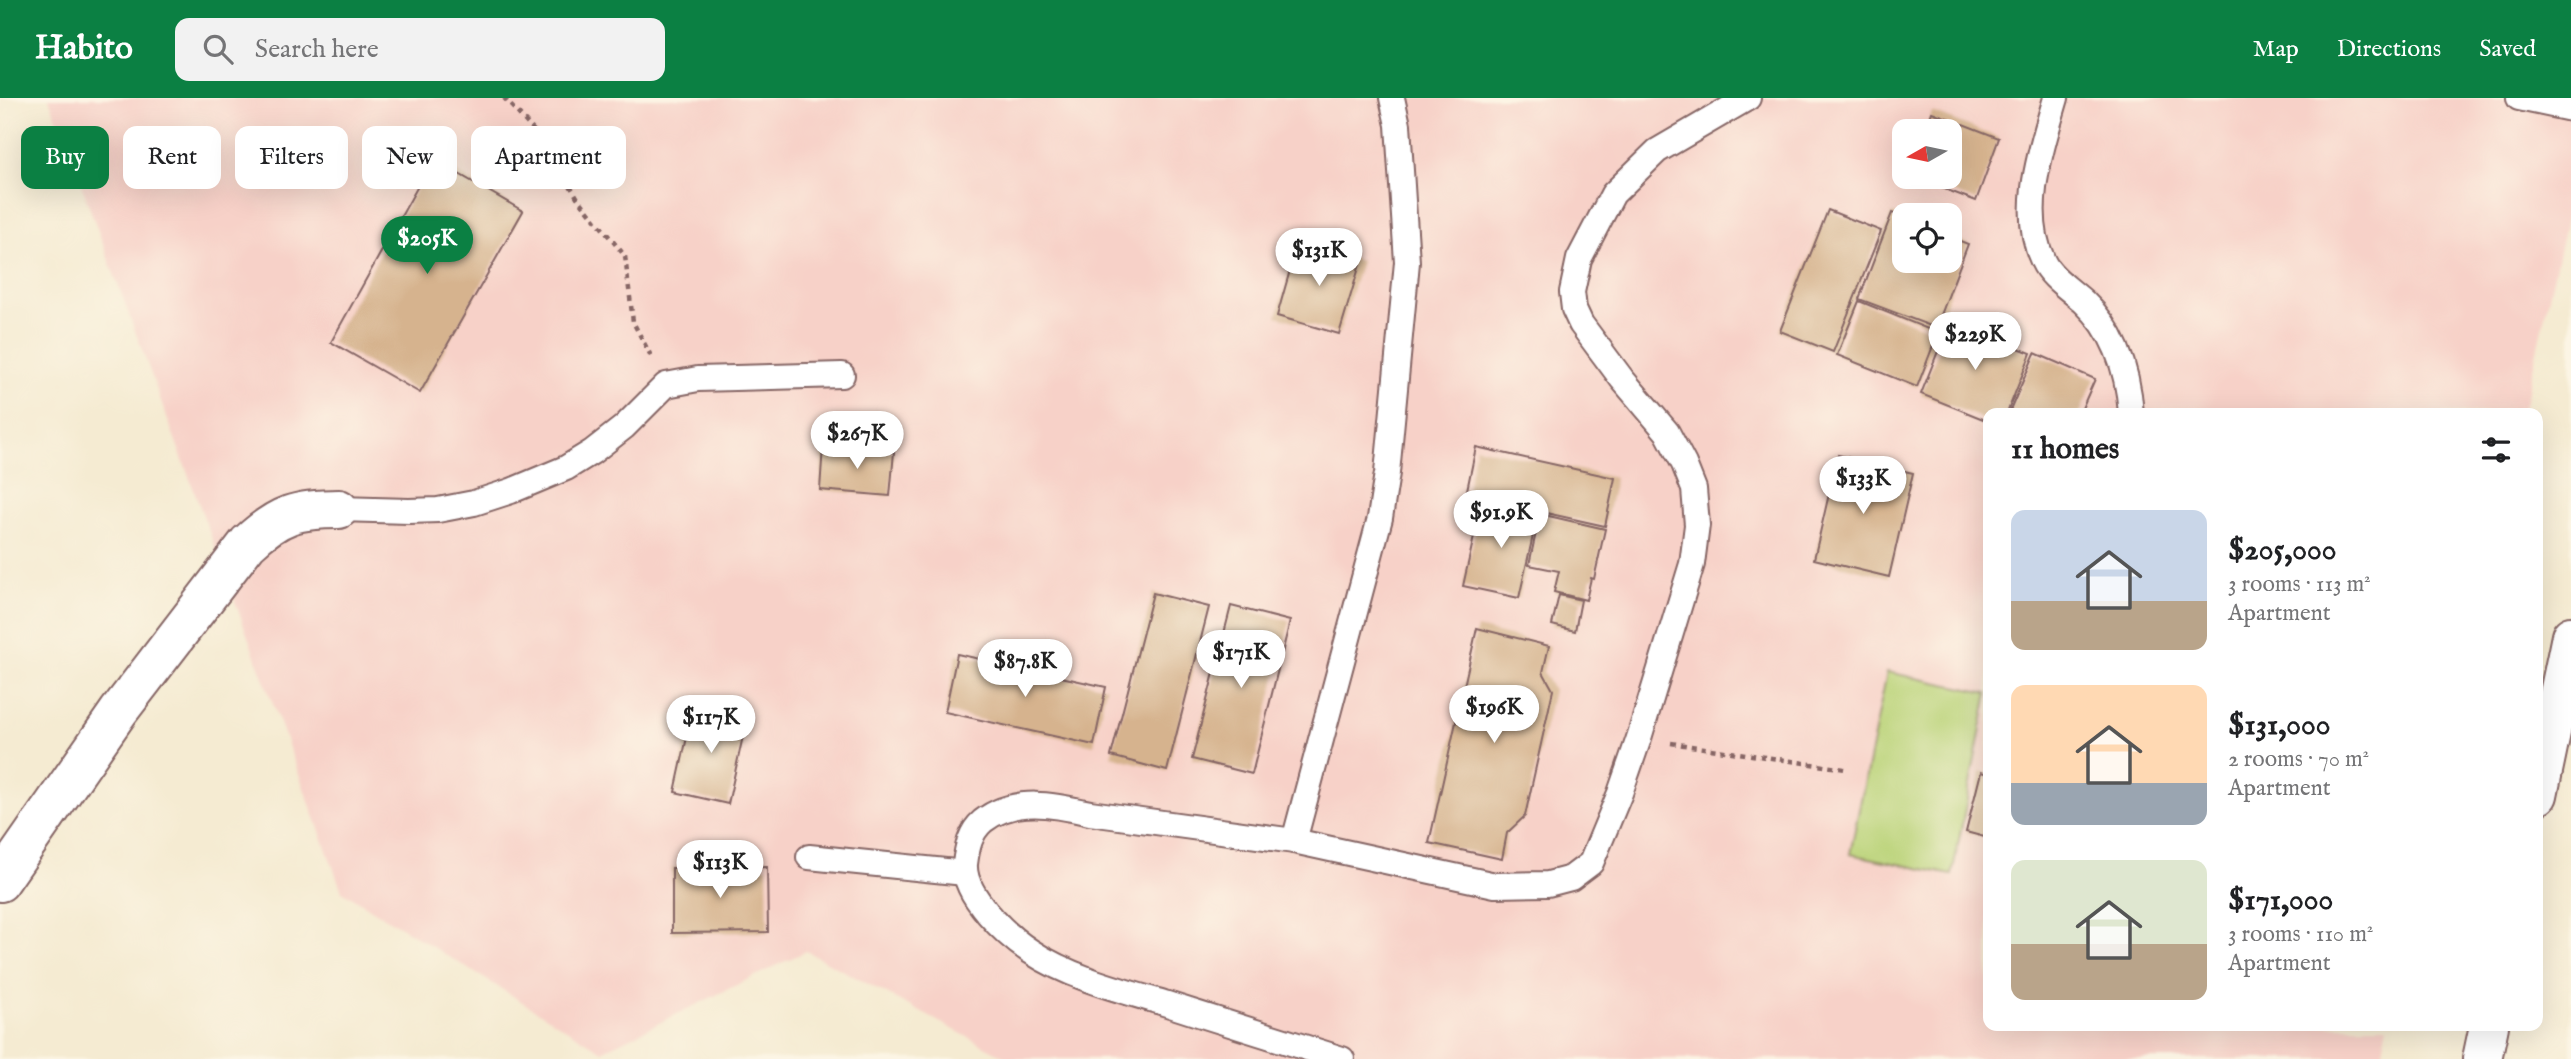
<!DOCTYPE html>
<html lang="en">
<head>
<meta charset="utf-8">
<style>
	:root { --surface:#fff; --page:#f2f2f2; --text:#202124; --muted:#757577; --accent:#0b8043 }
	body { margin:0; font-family:"IM FELL English",serif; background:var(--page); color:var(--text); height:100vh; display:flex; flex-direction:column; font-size:26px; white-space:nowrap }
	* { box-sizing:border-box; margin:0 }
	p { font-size:23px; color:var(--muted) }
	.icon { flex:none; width:38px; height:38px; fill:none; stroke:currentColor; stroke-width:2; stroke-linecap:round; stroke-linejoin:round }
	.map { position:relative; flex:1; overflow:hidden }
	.panel { position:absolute; left:1983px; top:310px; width:560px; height:623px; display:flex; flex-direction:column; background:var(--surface); border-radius:14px; box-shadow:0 7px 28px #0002 }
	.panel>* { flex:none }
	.hud { position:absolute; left:21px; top:28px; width:665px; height:63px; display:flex; gap:14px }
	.needle { width:46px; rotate:261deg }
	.buttons { position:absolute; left:1892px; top:21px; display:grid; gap:14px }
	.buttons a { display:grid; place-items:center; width:70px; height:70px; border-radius:14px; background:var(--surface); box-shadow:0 7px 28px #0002; font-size:35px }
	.price { position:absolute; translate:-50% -60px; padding:0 16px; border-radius:24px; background:#fff; color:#222; font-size:23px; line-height:46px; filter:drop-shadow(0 2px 4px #0008) }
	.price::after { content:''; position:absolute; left:50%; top:42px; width:21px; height:16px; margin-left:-10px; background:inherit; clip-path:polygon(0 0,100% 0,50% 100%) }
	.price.on { background:var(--accent); color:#fff }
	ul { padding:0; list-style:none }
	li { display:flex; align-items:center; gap:21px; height:175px; padding:0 28px }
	li span { display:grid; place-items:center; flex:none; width:196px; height:140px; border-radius:14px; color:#555 }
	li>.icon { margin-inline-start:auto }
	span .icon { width:84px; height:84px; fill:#fffc; stroke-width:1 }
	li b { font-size:30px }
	h2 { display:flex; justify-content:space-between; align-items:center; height:84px; padding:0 28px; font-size:30px }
	.chip { padding:0 24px; border-radius:14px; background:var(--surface); box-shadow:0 7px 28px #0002; font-size:24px; line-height:63px }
	.chip.on { background:var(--accent); color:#fff }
	header { display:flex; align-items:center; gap:42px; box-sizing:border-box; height:98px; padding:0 35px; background:var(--accent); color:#fff }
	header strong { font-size:33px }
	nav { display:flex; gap:38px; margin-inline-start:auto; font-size:24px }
	.search { width:490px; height:63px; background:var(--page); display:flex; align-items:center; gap:18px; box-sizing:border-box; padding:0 24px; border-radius:14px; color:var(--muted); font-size:26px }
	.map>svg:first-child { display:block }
	.built { fill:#f7d1c8; fill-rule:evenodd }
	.green { fill:#bad378; stroke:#827952; stroke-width:2 }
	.building { fill:#d6b38e }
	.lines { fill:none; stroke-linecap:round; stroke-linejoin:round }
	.lane-casing { stroke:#866665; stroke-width:28 }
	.street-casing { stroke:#866665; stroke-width:42 }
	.highway-casing { stroke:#866665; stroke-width:42 }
	.path { stroke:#866665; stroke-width:4.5; stroke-dasharray:5 5; stroke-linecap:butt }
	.lane { stroke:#fff; stroke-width:24 }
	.street { stroke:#fff; stroke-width:38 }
	.highway { stroke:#fff; stroke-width:38 }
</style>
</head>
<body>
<header>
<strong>Habito</strong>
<div class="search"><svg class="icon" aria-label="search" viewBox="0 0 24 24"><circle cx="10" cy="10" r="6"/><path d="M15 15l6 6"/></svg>Search here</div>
<nav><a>Map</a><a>Directions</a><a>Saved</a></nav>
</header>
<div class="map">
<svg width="2571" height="961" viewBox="0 0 2571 961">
	<rect width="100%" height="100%" fill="#fcf5e5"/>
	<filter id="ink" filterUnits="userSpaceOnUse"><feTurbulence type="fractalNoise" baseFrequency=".0143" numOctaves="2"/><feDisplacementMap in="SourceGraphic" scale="14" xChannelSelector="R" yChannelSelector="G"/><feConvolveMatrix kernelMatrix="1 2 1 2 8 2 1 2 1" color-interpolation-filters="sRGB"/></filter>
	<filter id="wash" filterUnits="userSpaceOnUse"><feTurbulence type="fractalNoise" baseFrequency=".00686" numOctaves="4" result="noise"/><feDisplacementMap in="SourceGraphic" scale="28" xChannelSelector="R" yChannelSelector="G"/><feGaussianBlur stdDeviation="1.57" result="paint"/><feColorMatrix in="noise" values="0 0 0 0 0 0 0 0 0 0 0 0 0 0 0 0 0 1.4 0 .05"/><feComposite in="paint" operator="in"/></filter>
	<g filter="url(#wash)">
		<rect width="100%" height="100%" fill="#f5ebd2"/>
		<!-- built -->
		<path class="built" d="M49,0H2571V100L2523,315H1988V928H2388L2381,961H1009L806,853L602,953L342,793ZM1904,33H1950V79H1904ZM1904,117H1950V163H1904Z"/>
		<!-- green -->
		<path class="green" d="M1887,574L1988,595L1952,777L1850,756Z"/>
		<g id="blocks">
			<!-- building -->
			<g class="building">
				<path d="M1932,14L1999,40L1976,103L1913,79H1950V33H1925Z"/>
				<path d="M433,61L523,113L420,295L331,244Z"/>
				<path d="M1828,112L1881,133L1833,254L1780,233Z"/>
				<path d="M1892,115L1904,120V163H1950V139L1968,146L1936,230L1859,201Z"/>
				<path d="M1298,144L1361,163L1339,236L1277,218Z"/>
				<path d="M1859,203L1938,235L1917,289L1837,257Z"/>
				<path d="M1950,223L2031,255L2007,315H1988V323L1921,296Z"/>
				<path d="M2035,255L2095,281L2080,315H2009Z"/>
				<path d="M823,348L894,354L890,398L820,392Z"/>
				<path d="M1476,349L1615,380L1605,428L1466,397Z"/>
				<path d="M1838,357L1913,375L1889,479L1814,461Z"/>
				<path d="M1482,403L1538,415L1519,500L1463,488Z"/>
				<path d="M1540,416L1605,431L1594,481L1591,480L1586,502L1554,494L1559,473L1529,467Z"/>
				<path d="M1153,495L1209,509L1167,673L1111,658Z"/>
				<path d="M1559,497L1581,502L1575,533L1552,527Z"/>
				<path d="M1231,508L1290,523L1252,676L1192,661Z"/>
				<path d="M1477,530L1549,548L1543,574L1553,592L1525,718L1507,735L1502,761L1429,745Z"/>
				<path d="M957,556L1106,589L1094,647L945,614Z"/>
				<path d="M694,607L747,620L728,706L675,694Z"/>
				<path d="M1981,674L1988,676V740L1966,734Z"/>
				<path d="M767,769L768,834L672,835V770Z"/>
			</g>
		</g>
	</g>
	<g filter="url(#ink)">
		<use href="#blocks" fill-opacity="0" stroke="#866665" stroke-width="2"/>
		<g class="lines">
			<!-- lane casing -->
			<g class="lane-casing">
				<g id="lane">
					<path d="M1392,0L1398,27L1407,164L1387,375L1380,420L1294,743L1495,787L1548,786L1571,780L1591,765L1620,695L1639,640L1692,466L1697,427L1694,391L1684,366L1667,334L1622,281L1581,226L1574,211L1572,194L1579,161L1613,96L1657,53L1748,0"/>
					<path d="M2056,0C2042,49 2019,113 2043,163C2050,179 2071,192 2084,204C2115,233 2128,274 2131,315"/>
					<path d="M2519,0L2571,11"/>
					<path d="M339,411L409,413L438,412L474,405L511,393L566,370L592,354L624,329L666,287L698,281L842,277"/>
					<path d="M1294,743L1090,715C1055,707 1014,698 983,723C970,734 967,750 965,766C963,797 1006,837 1030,853C1069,879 1119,892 1164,905C1223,924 1282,942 1342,961"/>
					<path d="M809,759L965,775"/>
				</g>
			</g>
			<!-- street casing -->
			<g class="street-casing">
				<path id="street" d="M0,784L119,613L248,445C279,416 297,411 339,411"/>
			</g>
			<!-- highway casing -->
			<g class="highway-casing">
				<g id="highway">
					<path d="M2538,697L2571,538"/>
					<path d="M2482,961L2489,928"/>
				</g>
			</g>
			<!-- path -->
			<g class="path">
				<path d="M504,0L545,45L577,99L625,158L633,224L651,258"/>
				<path d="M1671,645L1845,671"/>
			</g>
			<!-- lane -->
			<use href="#lane" class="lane"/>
			<!-- street -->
			<use href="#street" class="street"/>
			<!-- highway -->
			<use href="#highway" class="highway"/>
		</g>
	</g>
</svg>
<div class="buttons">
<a><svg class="needle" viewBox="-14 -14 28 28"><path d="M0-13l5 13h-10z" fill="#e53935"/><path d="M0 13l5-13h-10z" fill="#757577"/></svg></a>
<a><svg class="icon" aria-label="locate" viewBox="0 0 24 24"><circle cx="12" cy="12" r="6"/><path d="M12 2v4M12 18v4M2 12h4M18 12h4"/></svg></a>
</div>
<b class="price on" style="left:427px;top:178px">$205K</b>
<b class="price" style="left:1319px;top:190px">$131K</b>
<b class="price" style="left:1975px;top:274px">$229K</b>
<b class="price" style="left:857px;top:373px">$267K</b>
<b class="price" style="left:1863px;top:418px">$133K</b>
<b class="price" style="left:1501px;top:452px">$91.9K</b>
<b class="price" style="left:1241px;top:592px">$171K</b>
<b class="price" style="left:1025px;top:601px">$87.8K</b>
<b class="price" style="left:1494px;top:647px">$196K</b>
<b class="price" style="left:711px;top:657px">$117K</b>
<b class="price" style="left:720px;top:802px">$113K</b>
<div class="hud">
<a class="chip on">Buy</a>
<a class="chip">Rent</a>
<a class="chip">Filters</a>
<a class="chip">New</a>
<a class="chip">Apartment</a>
</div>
<section class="panel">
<h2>11 homes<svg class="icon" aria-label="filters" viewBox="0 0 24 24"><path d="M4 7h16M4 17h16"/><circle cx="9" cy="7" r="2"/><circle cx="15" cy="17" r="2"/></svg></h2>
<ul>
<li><span style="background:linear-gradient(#c9d6e8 65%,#b9a48a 0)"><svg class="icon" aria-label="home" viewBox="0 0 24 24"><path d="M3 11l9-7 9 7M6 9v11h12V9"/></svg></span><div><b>$205,000</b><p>3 rooms · 113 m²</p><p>Apartment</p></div></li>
<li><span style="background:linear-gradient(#ffd9b3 70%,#9aa5b1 0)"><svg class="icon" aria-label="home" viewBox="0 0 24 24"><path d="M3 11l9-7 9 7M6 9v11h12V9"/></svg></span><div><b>$131,000</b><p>2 rooms · 70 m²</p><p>Apartment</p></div></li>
<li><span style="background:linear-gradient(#dfe7d0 60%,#b9a48a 0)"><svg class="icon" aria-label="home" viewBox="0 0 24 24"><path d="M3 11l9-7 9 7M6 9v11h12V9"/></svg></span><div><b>$171,000</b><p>3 rooms · 110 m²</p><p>Apartment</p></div></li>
</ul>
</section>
</div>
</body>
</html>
